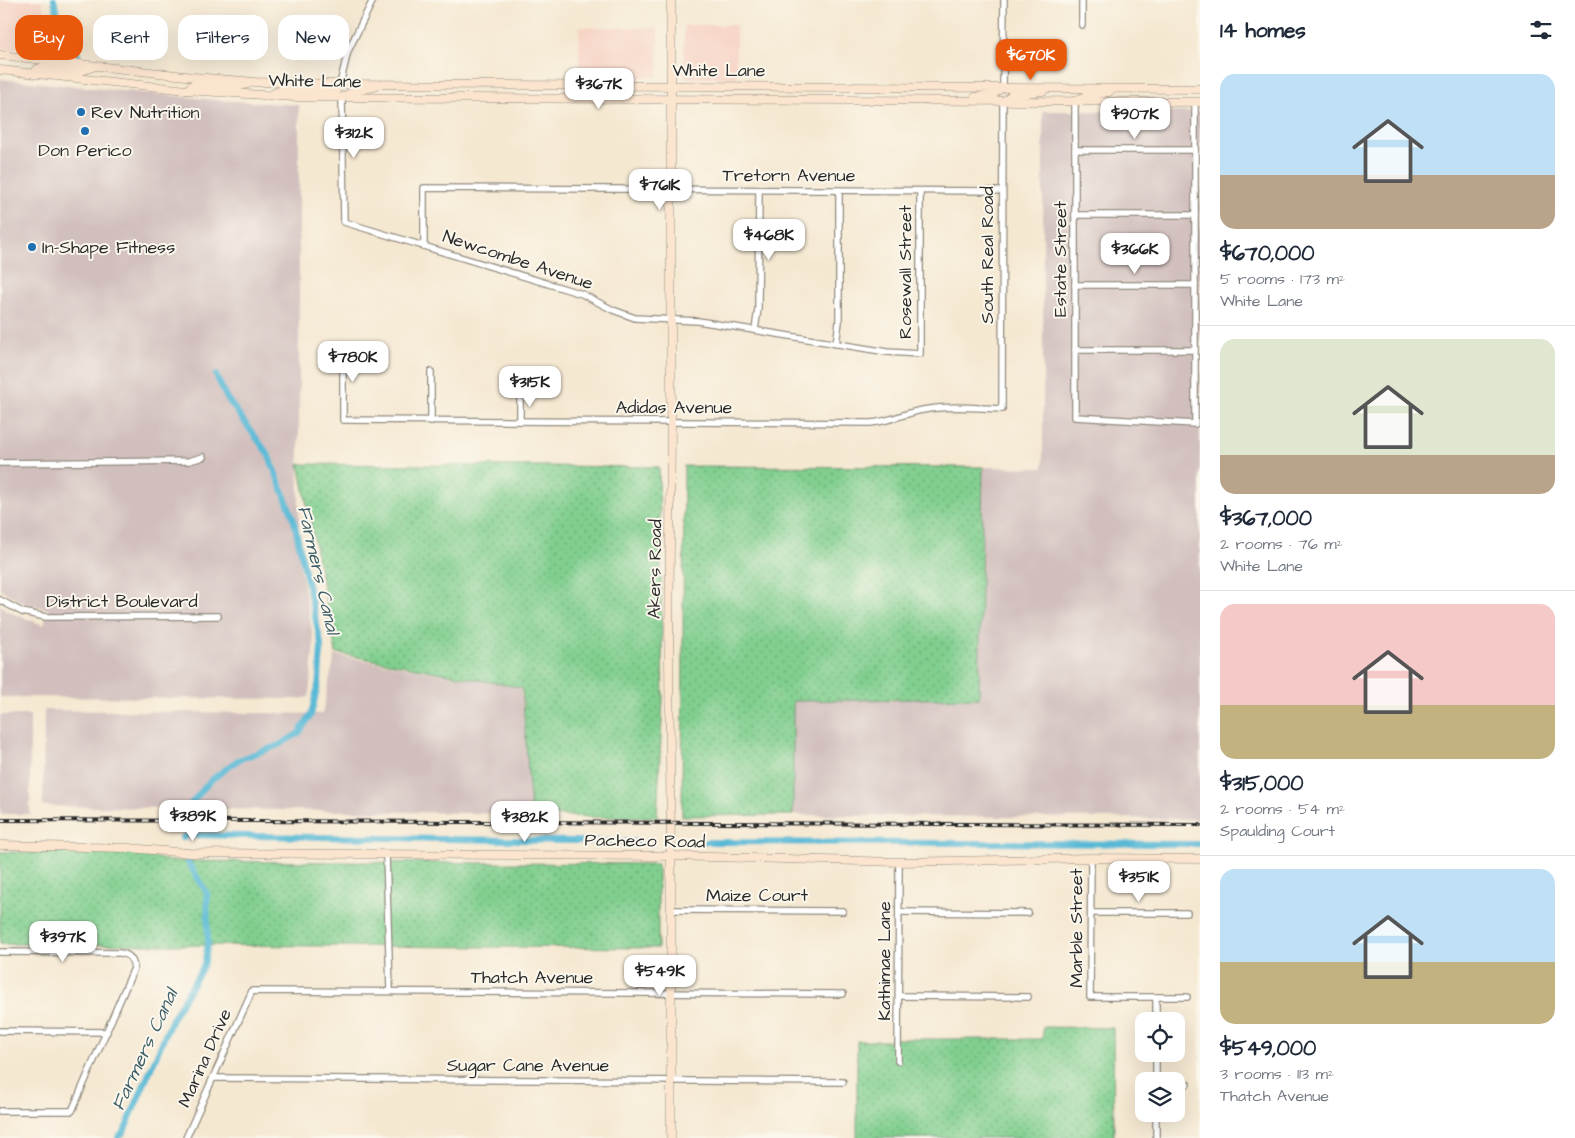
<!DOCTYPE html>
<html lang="en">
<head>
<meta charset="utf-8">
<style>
	:root { --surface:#fff; --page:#f6f6f7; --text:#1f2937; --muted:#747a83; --line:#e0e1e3; --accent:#ea580c }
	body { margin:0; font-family:"Architects Daughter",sans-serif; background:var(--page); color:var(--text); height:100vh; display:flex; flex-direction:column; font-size:19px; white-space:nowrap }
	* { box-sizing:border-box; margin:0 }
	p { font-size:16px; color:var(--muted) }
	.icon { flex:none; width:28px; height:28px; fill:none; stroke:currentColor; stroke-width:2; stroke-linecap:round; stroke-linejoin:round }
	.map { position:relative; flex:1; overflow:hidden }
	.details { display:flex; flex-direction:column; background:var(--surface); width:375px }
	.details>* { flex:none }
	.top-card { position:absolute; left:15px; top:15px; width:475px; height:45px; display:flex; gap:10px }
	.controls { position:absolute; left:1135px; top:1012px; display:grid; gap:10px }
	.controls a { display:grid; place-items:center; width:50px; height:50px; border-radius:10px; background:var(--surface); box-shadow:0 5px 20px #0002; font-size:25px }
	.price { position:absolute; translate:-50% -42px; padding:0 11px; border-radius:10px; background:#fff; color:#222; font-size:16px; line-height:32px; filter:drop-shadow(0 1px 2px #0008) }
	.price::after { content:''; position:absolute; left:50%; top:30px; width:15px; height:11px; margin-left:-8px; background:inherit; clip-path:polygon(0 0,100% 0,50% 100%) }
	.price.selected { background:var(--accent); color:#fff }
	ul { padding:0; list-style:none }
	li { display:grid; align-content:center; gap:10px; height:265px; padding:0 20px }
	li+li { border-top:1px solid var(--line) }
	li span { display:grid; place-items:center; height:155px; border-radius:15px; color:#555 }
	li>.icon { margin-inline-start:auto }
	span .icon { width:90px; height:90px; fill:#fffc; stroke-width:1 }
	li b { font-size:21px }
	h2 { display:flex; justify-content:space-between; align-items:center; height:60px; padding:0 20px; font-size:21px }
	.tag { padding:0 18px; border-radius:15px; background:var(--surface); box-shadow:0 5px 20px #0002; font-size:18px; line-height:45px }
	.tag.selected { background:var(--accent); color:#fff }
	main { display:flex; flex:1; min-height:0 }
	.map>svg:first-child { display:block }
	.built { fill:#f6d2c3 }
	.industrial { fill:#d1bfbd }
	.grass { fill:url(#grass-dots); stroke:#567d5d }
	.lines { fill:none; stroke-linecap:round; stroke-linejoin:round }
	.canal { stroke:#58b9d6; stroke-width:6 }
	.street-casing { stroke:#908a7e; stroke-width:8 }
	.secondary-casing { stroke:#908a7e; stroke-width:9 }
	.street { stroke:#fff; stroke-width:5.5 }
	.secondary { stroke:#fce5cf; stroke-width:8 }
	.rail-casing { stroke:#2b2b2b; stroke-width:4 }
	.rail { stroke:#fbf7ec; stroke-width:2; stroke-dasharray:5.5; stroke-linecap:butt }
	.poi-dot { fill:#1f6fb2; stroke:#fbf7ec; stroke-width:2 }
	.labels { text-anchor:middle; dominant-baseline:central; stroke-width:4; stroke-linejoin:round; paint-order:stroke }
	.street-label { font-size:18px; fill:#2b2b2b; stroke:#fbf7ec }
	.poi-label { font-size:18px; fill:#2b2b2b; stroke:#fbf7ec; text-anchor:start }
	.water-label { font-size:19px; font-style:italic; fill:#3b5d67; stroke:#fbf7ec }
</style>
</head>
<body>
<main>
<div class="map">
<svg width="1200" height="1138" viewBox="0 0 1200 1138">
	<defs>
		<pattern id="grass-dots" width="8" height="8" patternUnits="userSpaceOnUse" patternTransform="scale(1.25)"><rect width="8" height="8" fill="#81cf8f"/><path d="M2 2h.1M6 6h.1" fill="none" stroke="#6aa875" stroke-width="1.8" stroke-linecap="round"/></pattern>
	</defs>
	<rect width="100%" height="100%" fill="#fbf7ec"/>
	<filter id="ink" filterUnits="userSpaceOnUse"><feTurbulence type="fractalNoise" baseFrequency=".02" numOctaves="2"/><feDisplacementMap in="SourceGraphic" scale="10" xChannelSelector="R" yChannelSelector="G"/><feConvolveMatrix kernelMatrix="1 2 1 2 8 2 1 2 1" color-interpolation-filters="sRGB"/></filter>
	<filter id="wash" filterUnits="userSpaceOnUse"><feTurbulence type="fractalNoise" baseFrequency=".0096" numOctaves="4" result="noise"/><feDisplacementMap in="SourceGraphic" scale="20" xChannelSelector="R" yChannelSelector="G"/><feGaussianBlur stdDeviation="1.12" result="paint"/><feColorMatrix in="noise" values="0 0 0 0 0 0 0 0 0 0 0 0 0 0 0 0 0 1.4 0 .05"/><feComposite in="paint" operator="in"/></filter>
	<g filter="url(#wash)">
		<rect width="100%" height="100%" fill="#f5e8d1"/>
		<!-- built -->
		<g class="built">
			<path d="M0,0H42L48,35L64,56L0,48Z"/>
			<rect x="684" y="25" width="52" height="53"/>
			<path d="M579,27L658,28V73L657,76L653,77H579Z"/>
		</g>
		<!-- industrial -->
		<g class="industrial">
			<path d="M0,79L217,100L299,105V560L314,642L309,697L299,699L0,697V605L14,614L44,625L48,609L21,602L0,589Z"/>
			<path d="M1043,111L1200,112V819L793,815V701L979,698L983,467L1043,468Z"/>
			<path d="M335,655L521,688L531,814L43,806L44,710L322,714Z"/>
			<rect x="0" y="715" width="30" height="99"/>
		</g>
		<!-- grass -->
		<g class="grass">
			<path d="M299,464L659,467L663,699L657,817H593L531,814L522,688L336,653Z"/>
			<path d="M684,466L983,467L979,698L793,701V815L682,816Z"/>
			<path d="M0,852H131L170,861L658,864V948L0,944Z"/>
			<path d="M1043,1027L1113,1028L1114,1138H857V1041H891V1039H1043Z"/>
		</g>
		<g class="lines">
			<!-- canal -->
			<g class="canal">
				<path d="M54,0L61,31L78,54"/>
				<path d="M183,813L211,780L238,760L279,745L299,733L311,715L319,681L321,644L293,517L268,454L226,397L216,375"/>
				<path d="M182,838L189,835L640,842"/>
				<path d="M705,842L1200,844"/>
				<path d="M118,1138L124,1132L172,1019L204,965L208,943L207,893L187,861"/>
			</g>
		</g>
	</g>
	<g filter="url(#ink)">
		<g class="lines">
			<!-- street casing -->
			<g class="street-casing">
				<g id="street">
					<path d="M1082,0V25"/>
					<path d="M340,84L348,51L373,0"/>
					<path d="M1003,87L1004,0"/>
					<path d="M342,97L344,222L582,294L613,310L635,318L698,321L887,352L920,354V191"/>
					<path d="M1075,101V417L1195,424V102"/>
					<path d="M1075,150H1195"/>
					<path d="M1075,215H1195"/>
					<path d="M424,246V188L1002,191"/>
					<path d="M1075,285H1195"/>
					<path d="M755,330L758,309L759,190"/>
					<path d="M836,344L839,322V190"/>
					<path d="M343,345V420L870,423C889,422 904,413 923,410C947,405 977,408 1002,409L1003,101"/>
					<path d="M1075,350H1195"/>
					<path d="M431,421V372"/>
					<path d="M520,421V394"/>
					<path d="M0,463L189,461L203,457"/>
					<path d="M0,600L22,612L46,617L218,616"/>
					<path d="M386,854L390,991"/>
					<path d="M1091,858L1090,997H1187"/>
					<path d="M671,910L843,911"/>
					<path d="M899,912L1028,913"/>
					<path d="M1091,913H1187"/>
					<path d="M0,952L120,953C129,954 133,959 134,968L72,1111H0"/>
					<path d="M899,996L1028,997"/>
					<path d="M1156,997V1021"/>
					<path d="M0,1031L107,1032"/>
					<path d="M1156,1054V1081"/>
					<path d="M898,1061L899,862"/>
					<path d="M213,1078L843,1082"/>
					<path d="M1176,1084H1187"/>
					<path d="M186,1138L252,991L843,994"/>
					<path d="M1156,1138V1114"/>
				</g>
			</g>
			<!-- secondary casing -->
			<g class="secondary-casing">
				<g id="secondary">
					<path d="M671,0V422L669,658L671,856V1138"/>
					<path d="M0,55L194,77L255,82L340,84L1200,89"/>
					<path d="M0,70L187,90L294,97L1200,102"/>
					<path d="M34,74L37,69L43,67L81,71L93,67"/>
					<path d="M187,90L192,85L198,84L237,87L248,84"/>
					<path d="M272,94L282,90L333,91L337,90L340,84"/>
					<path d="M343,97L354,91L374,87"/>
					<path d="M975,97L993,95L1003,87"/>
					<path d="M1077,100L1085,96L1109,92"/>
					<path d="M1004,101L1011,95L1043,91"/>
					<path d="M0,845L128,848L189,853L671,856L899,862L1091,858L1200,859"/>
				</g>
			</g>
			<!-- street -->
			<use href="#street" class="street"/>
			<!-- secondary -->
			<use href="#secondary" class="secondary"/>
			<!-- rail casing -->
			<g class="rail-casing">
				<path id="rail" d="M0,820L1200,825"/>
			</g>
			<!-- rail -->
			<use href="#rail" class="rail"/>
		</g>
	</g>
	<!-- markers -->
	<g class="poi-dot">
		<circle cx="81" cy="112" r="5"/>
		<circle cx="85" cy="131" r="5"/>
		<circle cx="32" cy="247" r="5"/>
	</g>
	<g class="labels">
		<!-- street labels -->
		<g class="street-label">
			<text x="719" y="70">White Lane</text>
			<text transform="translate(315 81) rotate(1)">White Lane</text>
			<text x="789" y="175">Tretorn Avenue</text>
			<text transform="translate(987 255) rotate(-90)">South Real Road</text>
			<text transform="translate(1060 259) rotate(-90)">Estate Street</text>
			<text transform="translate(518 260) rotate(18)">Newcombe Avenue</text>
			<text transform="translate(905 272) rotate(-90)">Rosewall Street</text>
			<text x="674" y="407">Adidas Avenue</text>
			<text transform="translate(655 569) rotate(-89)">Akers Road</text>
			<text x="122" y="601">District Boulevard</text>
			<text transform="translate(645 841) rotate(1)">Pacheco Road</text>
			<text x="757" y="895">Maize Court</text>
			<text transform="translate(1076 928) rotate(-90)">Marble Street</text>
			<text transform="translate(884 961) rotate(-90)">Kathimae Lane</text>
			<text x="532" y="977">Thatch Avenue</text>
			<text transform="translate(205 1058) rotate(-66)">Marina Drive</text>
			<text x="528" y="1065">Sugar Cane Avenue</text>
		</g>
		<!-- poi labels -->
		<g class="poi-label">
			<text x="91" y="112">Rev Nutrition</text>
			<text x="85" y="150" text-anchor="middle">Don Perico</text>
			<text x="42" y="247">In-Shape Fitness</text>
		</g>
		<!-- water labels -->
		<g class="water-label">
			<text transform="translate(318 570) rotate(77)">Farmers Canal</text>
			<text transform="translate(145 1050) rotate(-65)">Farmers Canal</text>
		</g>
	</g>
</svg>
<div class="controls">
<a><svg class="icon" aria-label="locate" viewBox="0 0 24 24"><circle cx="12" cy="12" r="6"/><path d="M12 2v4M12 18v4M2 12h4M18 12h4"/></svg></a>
<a><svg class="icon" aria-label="layers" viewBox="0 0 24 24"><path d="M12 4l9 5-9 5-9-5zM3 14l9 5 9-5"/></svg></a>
</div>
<b class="price selected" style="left:1031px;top:81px">$670K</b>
<b class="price" style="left:599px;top:110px">$367K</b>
<b class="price" style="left:1135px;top:140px">$907K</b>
<b class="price" style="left:354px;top:159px">$312K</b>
<b class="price" style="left:660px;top:211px">$761K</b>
<b class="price" style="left:769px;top:261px">$468K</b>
<b class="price" style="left:1135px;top:275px">$366K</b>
<b class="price" style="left:353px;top:383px">$780K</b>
<b class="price" style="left:530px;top:408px">$315K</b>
<b class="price" style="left:193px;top:842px">$389K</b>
<b class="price" style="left:525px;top:843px">$382K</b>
<b class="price" style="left:1139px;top:903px">$351K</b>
<b class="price" style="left:63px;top:963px">$397K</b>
<b class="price" style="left:660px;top:997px">$549K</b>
<div class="top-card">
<a class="tag selected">Buy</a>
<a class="tag">Rent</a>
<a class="tag">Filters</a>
<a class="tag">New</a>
</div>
</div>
<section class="details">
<h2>14 homes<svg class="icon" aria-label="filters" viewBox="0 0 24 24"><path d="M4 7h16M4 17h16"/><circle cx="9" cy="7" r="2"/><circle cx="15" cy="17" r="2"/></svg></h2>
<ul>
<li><span style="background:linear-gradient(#bfe0f5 65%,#b9a48a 0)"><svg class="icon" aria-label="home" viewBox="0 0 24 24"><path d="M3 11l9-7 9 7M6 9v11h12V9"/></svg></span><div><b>$670,000</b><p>5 rooms · 173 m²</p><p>White Lane</p></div></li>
<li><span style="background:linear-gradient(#dfe7d0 75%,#b9a48a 0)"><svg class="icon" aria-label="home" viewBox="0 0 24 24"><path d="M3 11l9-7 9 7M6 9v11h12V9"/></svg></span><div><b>$367,000</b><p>2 rooms · 76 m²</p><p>White Lane</p></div></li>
<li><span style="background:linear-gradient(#f6c9c9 65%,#c2b280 0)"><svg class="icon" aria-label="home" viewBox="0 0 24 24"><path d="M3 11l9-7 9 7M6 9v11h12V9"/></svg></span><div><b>$315,000</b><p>2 rooms · 54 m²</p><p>Spaulding Court</p></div></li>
<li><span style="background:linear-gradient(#bfe0f5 60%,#c2b280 0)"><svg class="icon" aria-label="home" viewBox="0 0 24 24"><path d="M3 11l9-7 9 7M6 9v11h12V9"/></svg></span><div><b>$549,000</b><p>3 rooms · 113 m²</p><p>Thatch Avenue</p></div></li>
</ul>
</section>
</main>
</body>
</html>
